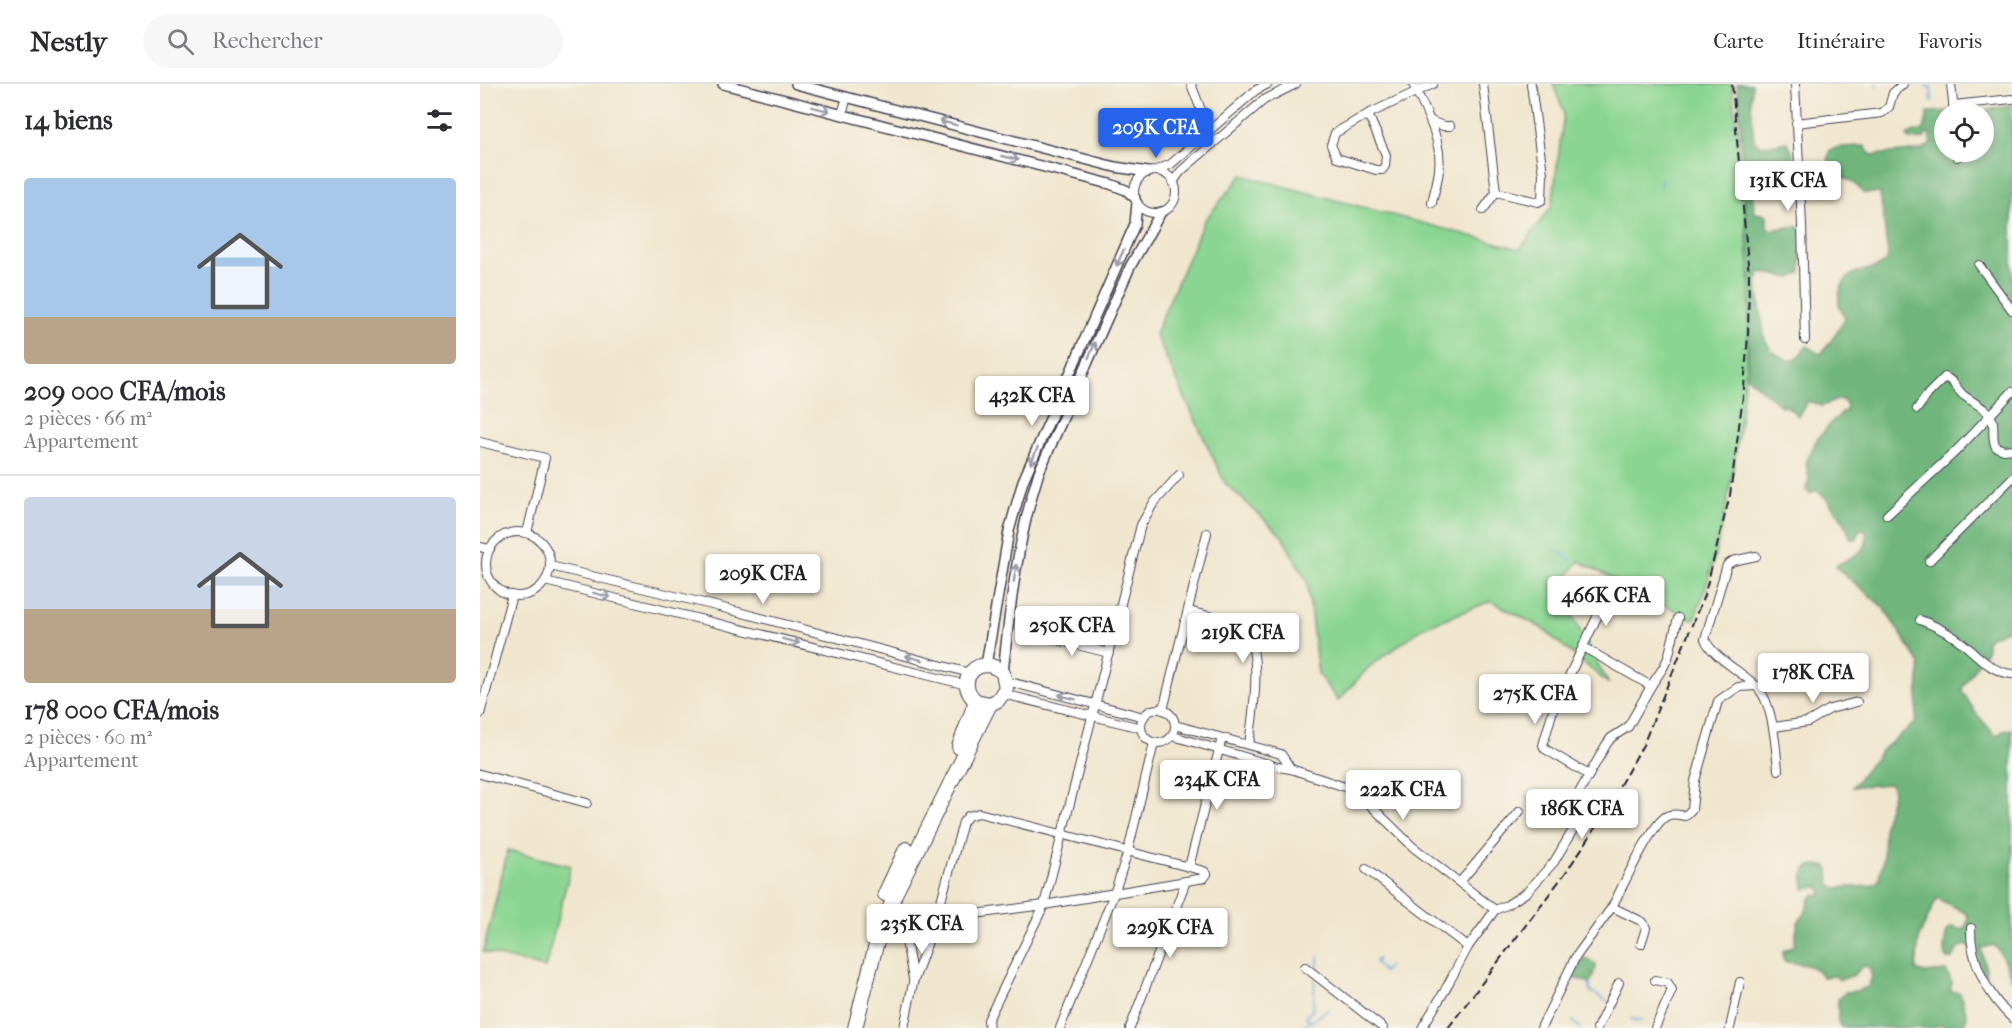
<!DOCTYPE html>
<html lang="fr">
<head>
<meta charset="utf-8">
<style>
	:root { --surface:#fff; --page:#f7f7f7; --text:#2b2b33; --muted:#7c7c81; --line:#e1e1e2; --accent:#2563eb }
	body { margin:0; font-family:"IM FELL French Canon",serif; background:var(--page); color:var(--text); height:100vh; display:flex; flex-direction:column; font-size:22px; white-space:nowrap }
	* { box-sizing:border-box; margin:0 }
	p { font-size:20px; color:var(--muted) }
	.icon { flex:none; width:33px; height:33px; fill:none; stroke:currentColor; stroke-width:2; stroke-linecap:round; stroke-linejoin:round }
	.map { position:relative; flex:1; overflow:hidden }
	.sheet { display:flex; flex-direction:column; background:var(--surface); width:480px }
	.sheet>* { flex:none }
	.fabs { position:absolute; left:1454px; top:18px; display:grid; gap:12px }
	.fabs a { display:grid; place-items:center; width:60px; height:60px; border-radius:50%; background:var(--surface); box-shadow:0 3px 9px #0003; font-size:30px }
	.price { position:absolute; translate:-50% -51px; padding:0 14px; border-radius:6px; background:#fff; color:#222; font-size:20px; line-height:39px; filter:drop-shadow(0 2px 3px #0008) }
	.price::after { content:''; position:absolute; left:50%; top:36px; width:18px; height:14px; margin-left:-9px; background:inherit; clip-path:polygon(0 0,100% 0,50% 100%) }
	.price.selected { background:var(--accent); color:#fff }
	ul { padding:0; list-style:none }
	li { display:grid; align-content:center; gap:12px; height:318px; padding:0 24px }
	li+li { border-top:2px solid var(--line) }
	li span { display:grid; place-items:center; height:186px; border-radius:6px; color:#555 }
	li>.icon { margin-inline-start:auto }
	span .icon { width:108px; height:108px; fill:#fffc; stroke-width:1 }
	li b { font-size:26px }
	h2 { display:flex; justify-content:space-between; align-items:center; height:72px; padding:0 24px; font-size:26px }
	header { display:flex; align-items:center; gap:36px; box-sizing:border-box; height:84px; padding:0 30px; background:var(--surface); border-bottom:2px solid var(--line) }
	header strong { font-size:28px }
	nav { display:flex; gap:33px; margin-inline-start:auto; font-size:21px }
	.search { width:420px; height:54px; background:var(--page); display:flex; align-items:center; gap:15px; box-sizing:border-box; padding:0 21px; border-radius:33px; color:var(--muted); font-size:22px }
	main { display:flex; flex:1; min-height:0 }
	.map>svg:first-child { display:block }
	.green { fill:#8bd592; stroke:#567c66; stroke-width:1.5 }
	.forest { fill:#70b67c; stroke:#496c5c; stroke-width:1.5 }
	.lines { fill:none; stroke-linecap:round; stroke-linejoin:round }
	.stream { stroke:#68aede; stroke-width:2 }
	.minor-casing { stroke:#413f51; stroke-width:10 }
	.tertiary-casing { stroke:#413f51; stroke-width:12 }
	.trunk-casing { stroke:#413f51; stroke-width:16 }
	.minor { stroke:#fff; stroke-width:8 }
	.tertiary { stroke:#fff; stroke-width:9 }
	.trunk { stroke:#fff; stroke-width:14 }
	.rail { stroke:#22223b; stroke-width:2; stroke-dasharray:9 4.5; stroke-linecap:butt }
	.oneway { stroke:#9c9ca7 }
</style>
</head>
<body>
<header>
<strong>Nestly</strong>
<div class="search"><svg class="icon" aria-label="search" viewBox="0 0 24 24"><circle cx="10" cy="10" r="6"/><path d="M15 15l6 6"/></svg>Rechercher</div>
<nav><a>Carte</a><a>Itinéraire</a><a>Favoris</a></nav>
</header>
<main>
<section class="sheet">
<h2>14 biens<svg class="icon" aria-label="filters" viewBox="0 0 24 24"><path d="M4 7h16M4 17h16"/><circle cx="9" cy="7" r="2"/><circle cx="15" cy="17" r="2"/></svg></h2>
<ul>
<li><span style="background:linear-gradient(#a9c7e8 75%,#b9a48a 0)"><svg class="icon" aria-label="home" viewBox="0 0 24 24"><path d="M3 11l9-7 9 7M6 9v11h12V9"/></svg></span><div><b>209 000 CFA/mois</b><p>2 pièces · 66 m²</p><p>Appartement</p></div></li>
<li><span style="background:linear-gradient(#c9d6e8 60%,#b9a48a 0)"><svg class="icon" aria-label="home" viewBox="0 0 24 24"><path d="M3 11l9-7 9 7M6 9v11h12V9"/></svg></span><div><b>178 000 CFA/mois</b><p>2 pièces · 60 m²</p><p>Appartement</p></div></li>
</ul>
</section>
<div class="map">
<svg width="1532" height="944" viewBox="0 0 1532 944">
	<rect width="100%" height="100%" fill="#f7f3e8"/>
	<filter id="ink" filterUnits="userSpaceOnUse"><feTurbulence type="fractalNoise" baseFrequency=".0167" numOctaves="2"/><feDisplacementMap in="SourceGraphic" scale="12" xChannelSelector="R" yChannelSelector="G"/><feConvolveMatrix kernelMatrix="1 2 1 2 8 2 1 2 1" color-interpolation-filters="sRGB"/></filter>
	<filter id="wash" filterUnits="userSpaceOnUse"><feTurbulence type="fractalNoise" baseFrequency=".008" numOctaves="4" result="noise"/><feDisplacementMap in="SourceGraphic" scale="24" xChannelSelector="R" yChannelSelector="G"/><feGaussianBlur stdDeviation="1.35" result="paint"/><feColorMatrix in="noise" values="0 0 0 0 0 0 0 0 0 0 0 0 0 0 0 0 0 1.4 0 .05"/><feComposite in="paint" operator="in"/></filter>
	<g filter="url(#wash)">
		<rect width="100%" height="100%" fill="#f0e6cd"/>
		<!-- green -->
		<g class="green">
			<path d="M1073,0H1252C1258,63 1267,127 1269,191C1271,243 1265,295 1259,346C1250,410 1238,475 1214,536L1099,477L1075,508L1093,533L1129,600L1060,543L1011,517L944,543L889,583L858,617L838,590L827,497L801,451L745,399L675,250L724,137L762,91L1040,165L1072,122L1084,28Z"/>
			<path d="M28,766L91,782L65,884L3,868Z"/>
		</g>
		<!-- forest -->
		<g class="forest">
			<path d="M1257,0H1272L1271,18L1274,58L1281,62L1308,58L1313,71L1312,84L1307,88L1275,94L1270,100L1275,129L1287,131V143L1290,146L1316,142L1322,143L1321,189L1311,194L1281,188L1278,191L1277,201L1285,257L1293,268L1309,277L1316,275L1327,262L1339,270L1342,269L1356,250L1365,234C1364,230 1361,226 1359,221C1358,216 1359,211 1360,207C1368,180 1392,191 1407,177L1408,170L1400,109H1383C1372,90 1341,94 1350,66L1360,63L1385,62L1389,69L1393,71L1442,66L1451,60L1449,50H1446L1444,55L1430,56L1427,52L1428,50L1444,46L1448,28L1470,27L1477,28H1464V68H1503V28H1498L1532,21V544L1510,553L1507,557V565L1483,602L1482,607L1495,628L1514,650L1517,652L1525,646L1532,645V896C1528,885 1522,869 1514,861L1501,864L1506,886L1505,893L1489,861C1478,861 1477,867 1472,875H1467L1464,864L1467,846L1472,843L1483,846L1487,840L1488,832C1484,826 1464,819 1457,814L1439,853L1436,886L1444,889L1466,887L1472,899L1470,907L1480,909L1487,932L1485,938C1471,944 1473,943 1459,941L1452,944L1361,943L1358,938V915L1366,908L1377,907L1388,903L1392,893L1389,883L1383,882L1374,891L1360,896L1355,892L1342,893C1338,881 1318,879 1306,878L1303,875V867L1314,862L1318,838L1325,830L1330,815L1334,811H1340L1343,809L1339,803L1324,805L1323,794L1327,784L1334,781L1347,782L1349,787L1350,800L1354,804L1390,802L1398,798L1403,776L1404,740L1413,709L1412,703L1409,700L1372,703L1401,667L1436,638L1440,580L1404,524L1355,482C1370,473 1394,468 1385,445L1379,446L1376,455H1371L1364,437L1346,414L1336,406L1330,410L1326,406L1329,394L1326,379L1336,357L1354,336L1367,325L1366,319L1360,315L1342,322L1328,317L1318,332L1306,321L1301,322L1267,293L1270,211L1269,173Z"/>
			<path d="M1104,874L1116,880V883L1110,899L1089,892L1099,877Z"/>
		</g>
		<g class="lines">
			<!-- stream -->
			<g class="stream">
				<path d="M1396,1L1397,0"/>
				<path d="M1445,3H1451L1452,18"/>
				<path d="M1180,105L1181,95"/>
				<path d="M1077,466L1091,477"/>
				<path d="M898,875L895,878L903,888L909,882"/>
				<path d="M836,889L839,872"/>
				<path d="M1110,900V907L1127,917"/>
				<path d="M1151,935L1162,937"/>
				<path d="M1093,937L1100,944"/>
				<path d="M830,938L826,932L833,926L835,895"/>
				<path d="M821,944L849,925"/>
			</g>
		</g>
	</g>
	<g filter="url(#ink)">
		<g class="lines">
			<!-- minor casing -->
			<g class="minor-casing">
				<g id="minor">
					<path d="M711,0L729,47"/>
					<path d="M933,0C945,26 963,57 959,86C958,97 954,108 952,119"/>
					<path d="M1315,0L1322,141L1325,256"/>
					<path d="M1471,0L1474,28"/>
					<path d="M1473,21L1532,15"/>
					<path d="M362,30L367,13"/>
					<path d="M888,30L906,71L905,82L902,86H896L857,74L851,61L855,49L888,30L953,0"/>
					<path d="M951,37L963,42H970"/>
					<path d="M1316,39L1402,29L1409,23L1413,9L1423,0"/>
					<path d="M1477,68V73"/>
					<path d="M674,87L691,80L776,6L788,0"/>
					<circle cx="675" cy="108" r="21"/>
					<path d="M693,98L701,87L784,16L816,0"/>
					<path d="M1016,108L1058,118L1062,116L1063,90L1051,0"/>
					<path d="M1003,126L1016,108L1003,0"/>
					<path d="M1499,181L1532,226"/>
					<path d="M1437,325L1448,310L1465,293C1473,296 1476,304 1482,310C1490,317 1503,322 1510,331C1517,341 1510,353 1516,363L1524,366L1532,365"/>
					<path d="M0,358L65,374L47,449"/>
					<path d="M1407,431L1476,367L1532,308"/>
					<circle cx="38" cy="480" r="32"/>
					<path d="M0,463L9,465"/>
					<path d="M1276,472L1253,477L1247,481L1225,555C1232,573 1262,588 1276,602C1293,617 1296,664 1298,686"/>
					<path d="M1449,477L1532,394"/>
					<path d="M70,482L232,521L490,589"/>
					<path d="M65,497L487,601"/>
					<path d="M708,527C723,531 743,534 757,541C787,554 772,635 769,661"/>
					<path d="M1440,536C1451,540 1463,546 1474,553C1493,565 1508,588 1532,590"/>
					<path d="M562,552L629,569"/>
					<path d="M1103,563L1171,602"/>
					<path d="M526,597L664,633"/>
					<path d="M523,610L661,644"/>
					<circle cx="678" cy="642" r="17"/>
					<path d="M683,626L727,449"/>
					<path d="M0,630L32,511"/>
					<path d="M695,641L801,670L811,685"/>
					<path d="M1294,643L1328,638L1350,625L1377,618"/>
					<path d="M693,652L798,683L811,685L871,705L882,713L933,763L1015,826"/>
					<path d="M0,690L107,719"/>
					<path d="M1109,691L1065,665L1063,661L1073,626L1127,512"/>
					<path d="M709,783L742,654"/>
					<path d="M886,785L988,863"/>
					<path d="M980,798L1040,727"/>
					<path d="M1132,823C1141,806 1172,738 1187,732C1192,729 1200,731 1205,732L1212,725L1215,697L1238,617L1258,603L1277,602"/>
					<path d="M394,842L424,846L456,835L564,821L724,794L727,790L724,787L709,783L499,729L488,732L483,738L456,835L433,899L424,944"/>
					<path d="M1491,844C1490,877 1508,912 1532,934"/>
					<path d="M424,846L433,895"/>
					<path d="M825,883L903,944"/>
					<path d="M1175,896L1188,899L1192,906L1175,944"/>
					<path d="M509,944L508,936L564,821L661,441L673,420L699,391"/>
					<path d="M580,944L635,807L648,767L674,659"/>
					<path d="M650,944L706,797"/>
					<path d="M942,944L964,908L988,863L1015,826L1027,821L1047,808L1074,778L1094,744L1096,714L1126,661L1131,654L1148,643L1171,602L1183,584L1188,574L1198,534"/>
					<path d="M1061,944L1095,874L1132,823L1163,838L1166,844L1161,860"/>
					<path d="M1117,944L1139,899"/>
					<path d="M1250,944L1260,898"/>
				</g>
			</g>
			<!-- tertiary casing -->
			<g class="tertiary-casing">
				<g id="tertiary">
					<path d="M243,0L630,100L646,106L655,114"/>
					<path d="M316,0L635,83L668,88"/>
					<path d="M506,581L529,447L543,397L655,140L657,119"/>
					<path d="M523,589C530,521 538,453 559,388L650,183L681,128"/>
				</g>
			</g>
			<!-- trunk casing -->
			<g class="trunk-casing">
				<g id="trunk">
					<path d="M479,663L496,617"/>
					<path d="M405,810L426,765"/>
					<path d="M375,944L396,861L415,810L510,620L518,616L526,604L523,589C500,567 472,597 496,617L510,620"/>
				</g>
			</g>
			<!-- minor -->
			<use href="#minor" class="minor"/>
			<!-- tertiary -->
			<use href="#tertiary" class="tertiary"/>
			<!-- trunk -->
			<use href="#trunk" class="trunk"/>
			<!-- rail -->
			<path class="rail" d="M968,944L1086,788L1111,751L1163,661L1225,509L1250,411L1264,304L1268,250L1269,191L1252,0"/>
		</g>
		<!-- one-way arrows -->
		<defs><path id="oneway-shaft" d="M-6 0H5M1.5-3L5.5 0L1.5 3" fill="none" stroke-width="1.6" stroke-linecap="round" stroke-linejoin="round" transform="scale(1.5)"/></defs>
		<g class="oneway">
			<use href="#oneway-shaft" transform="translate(341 25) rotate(14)"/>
			<use href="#oneway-shaft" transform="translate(468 39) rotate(-165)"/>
			<use href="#oneway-shaft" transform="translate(530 74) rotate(14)"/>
			<use href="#oneway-shaft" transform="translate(640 174) rotate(114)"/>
			<use href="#oneway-shaft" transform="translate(612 266) rotate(-66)"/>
			<use href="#oneway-shaft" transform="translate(554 372) rotate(113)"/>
			<use href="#oneway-shaft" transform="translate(535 489) rotate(-82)"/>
			<use href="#oneway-shaft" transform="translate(122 511) rotate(14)"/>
			<use href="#oneway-shaft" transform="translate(311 557) rotate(14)"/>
			<use href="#oneway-shaft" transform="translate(434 574) rotate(-165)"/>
			<use href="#oneway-shaft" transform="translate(587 613) rotate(-165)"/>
		</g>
	</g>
</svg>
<div class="fabs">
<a><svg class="icon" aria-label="locate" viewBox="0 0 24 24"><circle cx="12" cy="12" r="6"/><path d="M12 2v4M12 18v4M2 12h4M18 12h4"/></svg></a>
</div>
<b class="price selected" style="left:676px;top:75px">209K CFA</b>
<b class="price" style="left:1308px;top:128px">131K CFA</b>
<b class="price" style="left:552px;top:343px">432K CFA</b>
<b class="price" style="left:283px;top:521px">209K CFA</b>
<b class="price" style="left:1126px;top:543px">466K CFA</b>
<b class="price" style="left:592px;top:573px">250K CFA</b>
<b class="price" style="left:763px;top:580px">219K CFA</b>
<b class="price" style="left:1333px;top:620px">178K CFA</b>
<b class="price" style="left:1055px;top:641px">275K CFA</b>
<b class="price" style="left:737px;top:727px">234K CFA</b>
<b class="price" style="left:923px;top:737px">222K CFA</b>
<b class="price" style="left:1102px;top:756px">186K CFA</b>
<b class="price" style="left:442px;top:871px">235K CFA</b>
<b class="price" style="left:690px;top:875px">229K CFA</b>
</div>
</main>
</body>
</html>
